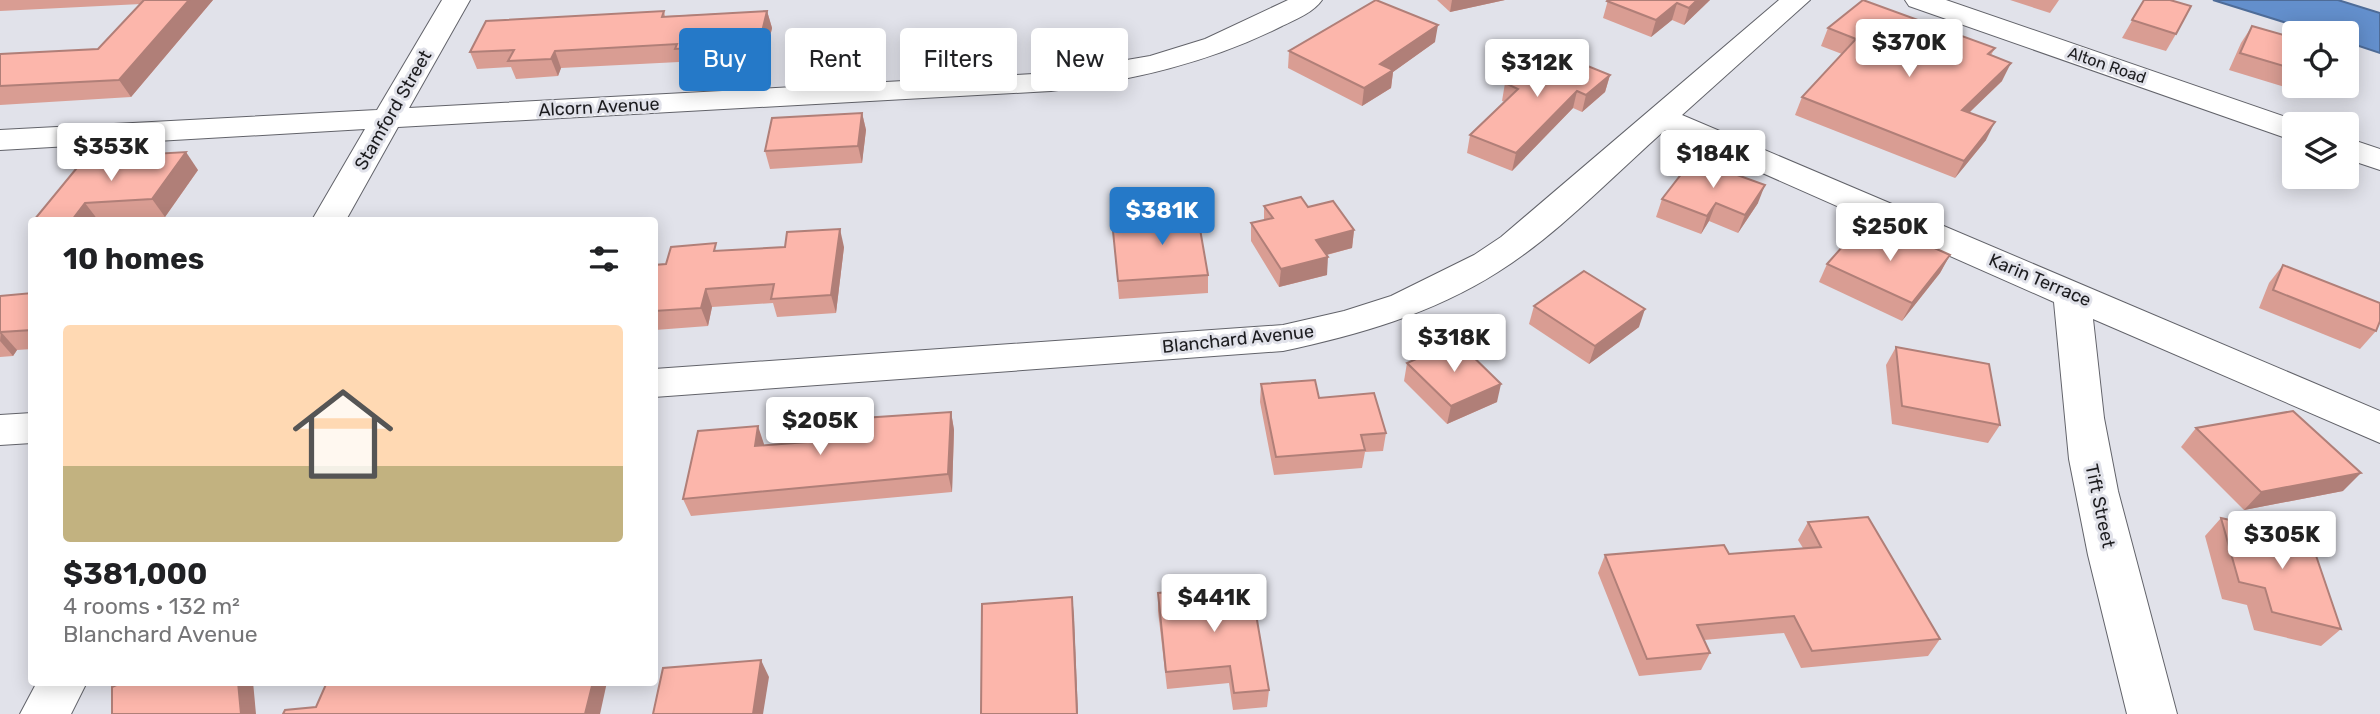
<!DOCTYPE html>
<html lang="en">
<head>
<meta charset="utf-8">
<style>
	:root { --surface:#fff; --page:#f6f6f6; --text:#202124; --muted:#757577; --line:#e0e0e0; --accent:#2579c8 }
	body { margin:0; font-family:Rubik,sans-serif; background:var(--page); color:var(--text); height:100vh; display:flex; flex-direction:column; font-size:26px; white-space:nowrap }
	* { box-sizing:border-box; margin:0 }
	p { font-size:23px; color:var(--muted) }
	.icon { flex:none; width:38px; height:38px; fill:none; stroke:currentColor; stroke-width:2; stroke-linecap:round; stroke-linejoin:round }
	.map { position:relative; flex:1; overflow:hidden }
	.sheet { position:absolute; left:28px; top:217px; width:630px; height:469px; display:flex; flex-direction:column; background:var(--surface); border-radius:7px; box-shadow:0 4px 18px #0003 }
	.sheet>* { flex:none }
	.top-card { position:absolute; left:679px; top:28px; width:665px; height:63px; display:flex; gap:14px }
	.tools { position:absolute; left:2282px; top:21px; display:grid; gap:14px }
	.tools a { display:grid; place-items:center; width:77px; height:77px; border-radius:7px; background:var(--surface); box-shadow:0 4px 18px #0003; font-size:35px }
	.price { position:absolute; translate:-50% -60px; padding:0 16px; border-radius:7px; background:#fff; color:#222; font-size:23px; line-height:46px; filter:drop-shadow(0 2px 4px #0008) }
	.price::after { content:''; position:absolute; left:50%; top:42px; width:21px; height:16px; margin-left:-10px; background:inherit; clip-path:polygon(0 0,100% 0,50% 100%) }
	.price.selected { background:var(--accent); color:#fff }
	ul { padding:0; list-style:none }
	li { display:grid; align-content:center; gap:14px; height:371px; padding:0 35px }
	li+li { border-top:2px solid var(--line) }
	li span { display:grid; place-items:center; height:217px; border-radius:7px; color:#555 }
	li>.icon { margin-inline-start:auto }
	span .icon { width:126px; height:126px; fill:#fffc; stroke-width:1 }
	li b { font-size:30px }
	h2 { display:flex; justify-content:space-between; align-items:center; height:84px; padding:0 35px; font-size:30px }
	.chip { padding:0 24px; border-radius:7px; background:var(--surface); box-shadow:0 4px 18px #0003; font-size:24px; line-height:63px }
	.chip.selected { background:var(--accent); color:#fff }
	.map>svg:first-child { display:block }
	.water { fill:#638fcc; stroke:#4e6c98; stroke-width:2 }
	.lines { fill:none; stroke-linecap:round; stroke-linejoin:round }
	.minor-casing { stroke:#62636a; stroke-width:2 }
	.minor { fill:#fff; fill-rule:evenodd }
	.wall { fill:#d99d93 }
	.shaded-wall { fill:#b07f78 }
	.building { fill:#fcb6ab; stroke:#b07f78; stroke-width:2 }
	.labels { text-anchor:middle; dominant-baseline:central; stroke-width:6; stroke-linejoin:round; paint-order:stroke }
	.far-street-label { font-size:16px; fill:#1c1c1f; stroke:#e1e2ea }
	.street-label { font-size:18px; fill:#1c1c1f; stroke:#e1e2ea }
</style>
</head>
<body>
<div class="map">
<svg width="2380" height="714" viewBox="0 0 2380 714">
	<rect width="100%" height="100%" fill="#e1e2ea"/>
	<!-- water -->
	<path class="water" d="M2213,0H2338L2380,13V53L2347,42V33H2319Z"/>
	<g class="lines">
		<!-- minor casing -->
		<g class="minor-casing">
			<g id="minor">
				<path d="M442,0H470L409,108L1051,73L1150,56L1205,39L1288,0H1322C1314,12 1295,20 1282,26C1209,63 1132,80 1051,91L398,127L346,220H312L365,129L0,150V130L377,110Z"/>
				<path d="M1779,0H1810L1682,115L2380,411V443L2093,319L2104,418L2118,491L2177,714H2127L2088,555L2069,459L2054,302L1665,130C1612,177 1557,235 1498,272C1432,314 1358,335 1283,351L654,397V369L1283,325L1344,311L1391,296L1474,255L1501,237Z"/>
				<path d="M1905,0H1946L2306,124H2294V139L2283,137L1909,6Z"/>
				<path d="M2347,138L2380,149V170L2347,159Z"/>
				<path d="M32,413V443L0,445V415Z"/>
				<path d="M37,682H87L71,714H20Z"/>
			</g>
		</g>
		<!-- minor -->
		<use href="#minor" class="minor"/>
	</g>
	<!-- wall -->
	<g class="wall">
		<path d="M0,0H213L131,97L0,105V54L98,49L141,4L0,11Z"/>
		<path d="M1437,0H1505L1450,12Z"/>
		<path d="M1608,0H1710L1684,25L1672,20L1651,37L1603,18Z"/>
		<path d="M2010,0H2059L2050,13Z"/>
		<path d="M2144,0L2176,34L2166,51L2122,38Z"/>
		<path d="M664,11L665,16L767,11L772,28L764,62L681,66L679,62L561,68L558,76L516,79L511,67L477,69L470,52Z"/>
		<path d="M2252,26L2294,38V86H2330L2321,98L2229,70L2241,43Z"/>
		<path d="M1828,28L1995,48L1991,55L2002,81L1969,113L1986,140L1955,178L1795,115L1802,97L1842,54L1821,46Z"/>
		<path d="M1435,42L1393,72L1391,88L1362,106L1288,68L1289,51Z"/>
		<path d="M1610,75L1605,92L1582,112L1573,108L1512,171L1467,153L1470,135L1505,102L1502,101L1505,83Z"/>
		<path d="M862,113L866,130L862,163L770,169L765,151Z"/>
		<path d="M85,158L198,170L165,217L110,220H34Z"/>
		<path d="M1662,199L1758,203L1738,233L1709,221L1701,234L1656,217Z"/>
		<path d="M1264,206L1308,207L1354,230L1352,248L1327,255V275L1279,287L1251,241V223L1264,220Z"/>
		<path d="M1153,209L1208,275V293L1119,299L1113,231L1153,228Z"/>
		<path d="M1890,242L1950,255L1940,273L1902,321L1819,282L1827,264Z"/>
		<path d="M844,247L836,313L777,317L773,303L712,307L708,326L655,330L654,265L666,264L719,251Z"/>
		<path d="M2283,265L2376,331L2360,349L2259,308L2269,283Z"/>
		<path d="M32,293V349L17,350L13,356L0,357V296Z"/>
		<path d="M1534,306L1639,327L1589,364L1529,324Z"/>
		<path d="M1896,347L2000,425L1988,443L1892,424L1886,365Z"/>
		<path d="M1407,363L1497,402L1447,424L1404,381Z"/>
		<path d="M1261,384L1319,398L1386,433L1383,451L1365,452L1362,468L1274,475L1260,402Z"/>
		<path d="M951,412L954,430L952,492L691,516L683,499L764,444V445L846,439Z"/>
		<path d="M2196,428L2343,491L2244,510L2181,447Z"/>
		<path d="M2221,518L2341,629L2321,646L2254,630L2247,605L2222,599L2205,536Z"/>
		<path d="M1808,522L1940,639L1928,656L1801,668L1784,633L1704,640L1710,653L1701,670L1639,676L1598,573L1605,555L1729,554L1803,548L1798,540Z"/>
		<path d="M1158,593L1269,690L1267,707L1233,710L1229,683L1167,689L1158,611Z"/>
	</g>
	<!-- shaded-wall -->
	<g class="shaded-wall">
		<path d="M189,0H213L131,97L119,80Z"/>
		<path d="M1452,0H1505L1450,12Z"/>
		<path d="M1697,0H1710L1684,25L1689,8Z"/>
		<path d="M1677,3L1672,20L1651,37L1656,20Z"/>
		<path d="M767,11L772,28L764,62L759,44Z"/>
		<path d="M1438,25L1435,42L1393,72L1391,88L1362,106L1364,88L1380,64Z"/>
		<path d="M555,51L561,68L558,76L551,59Z"/>
		<path d="M2011,63L2002,81L1953,128L1962,110Z"/>
		<path d="M1610,75L1605,92L1582,112L1586,95Z"/>
		<path d="M1577,91L1573,108L1512,171L1516,153Z"/>
		<path d="M862,113L866,130L862,163L858,146Z"/>
		<path d="M1995,122L1986,140L1955,178L1964,161Z"/>
		<path d="M186,152L198,170L165,217L152,199Z"/>
		<path d="M1765,185L1758,203L1738,233L1745,215Z"/>
		<path d="M85,203L98,220H72Z"/>
		<path d="M1716,203L1709,221L1701,234L1707,216Z"/>
		<path d="M840,229L844,247L836,313L831,295Z"/>
		<path d="M1354,230L1352,248L1314,258L1316,240Z"/>
		<path d="M1950,255L1940,273L1902,321L1912,303Z"/>
		<path d="M1328,257L1327,275L1279,287L1281,269Z"/>
		<path d="M706,289L712,307L708,326L701,308Z"/>
		<path d="M1645,309L1639,327L1589,364L1595,346Z"/>
		<path d="M1,332L17,350L13,356L0,341Z"/>
		<path d="M1501,384L1497,402L1447,424L1451,406Z"/>
		<path d="M951,412L954,430L952,492L948,474Z"/>
		<path d="M758,426L764,444L761,464L755,446Z"/>
		<path d="M2361,473L2343,491L2244,510L2261,492Z"/>
		<path d="M1072,597L1074,615L1078,714H1077Z"/>
		<path d="M761,660L769,677L763,714H753Z"/>
		<path d="M238,682H253L256,714H241Z"/>
		<path d="M593,682H607L600,714H585Z"/>
	</g>
	<!-- building -->
	<g class="building">
		<path d="M144,0H189L119,80L0,86V54L98,49Z"/>
		<path d="M1376,0L1438,25L1380,64L1393,70L1364,88L1289,51Z"/>
		<path d="M1608,0H1697L1689,8L1677,3L1656,20L1607,1Z"/>
		<path d="M1863,0L1995,48L1988,54L2011,63L1962,110L1995,122L1964,161L1802,97L1856,39L1828,28Z"/>
		<path d="M2144,0H2170L2191,6L2176,34L2132,20Z"/>
		<path d="M664,11L662,17L767,11L759,44L675,49L677,44L555,51L551,59L508,61L514,50L470,52L486,21Z"/>
		<path d="M2252,26L2294,38V69L2240,53Z"/>
		<path d="M1548,50L1610,75L1586,95L1577,91L1516,153L1470,135L1518,89L1505,83Z"/>
		<path d="M862,113L858,146L765,151L772,118Z"/>
		<path d="M186,152L152,199L85,203L72,220H34L85,158Z"/>
		<path d="M1693,159L1765,185L1745,215L1716,203L1707,216L1662,199Z"/>
		<path d="M1301,197L1308,207L1333,201L1354,230L1316,240L1328,257L1281,269L1251,223L1273,218L1264,206Z"/>
		<path d="M1196,206L1208,275L1118,281L1113,231L1155,228L1153,209Z"/>
		<path d="M1859,228L1890,242L1899,232L1950,255L1912,303L1827,264Z"/>
		<path d="M840,229L831,295L771,299L774,284L706,289L701,308L654,311V265L666,264L671,247L716,243L714,251L785,247L787,232Z"/>
		<path d="M2283,265L2380,303V321L2376,331L2273,290Z"/>
		<path d="M1584,271L1645,309L1595,346L1534,306Z"/>
		<path d="M32,293V330L1,332L0,333V296Z"/>
		<path d="M1457,341L1501,384L1451,406L1407,363Z"/>
		<path d="M1896,347L1989,364L2000,425L1902,406Z"/>
		<path d="M1315,380L1319,398L1374,393L1386,433L1361,435L1365,450L1276,457L1261,384Z"/>
		<path d="M2293,411L2361,473L2261,492L2196,428Z"/>
		<path d="M951,412L948,474L683,499L698,431L758,426L755,446L846,439L848,419Z"/>
		<path d="M1868,517L1940,639L1812,651L1794,616L1697,625L1710,653L1647,659L1605,555L1724,545L1729,554L1821,547L1808,522Z"/>
		<path d="M2221,518L2310,538L2341,629L2272,612L2265,588L2239,582Z"/>
		<path d="M1251,585L1269,690L1234,693L1230,666L1166,672L1158,593Z"/>
		<path d="M1072,597L1077,714H981L982,604Z"/>
		<path d="M761,660L753,714H653L663,668Z"/>
		<path d="M123,682H238L241,714H112V687Z"/>
		<path d="M327,682H593L585,714H283L285,710L316,707Z"/>
	</g>
	<g class="labels">
		<!-- far-street labels -->
		<g class="far-street-label">
			<text transform="translate(2107 65) rotate(19)">Alton Road</text>
		</g>
		<!-- street labels -->
		<g class="street-label">
			<text transform="translate(599 107) rotate(-3)">Alcorn Avenue</text>
			<text transform="translate(393 110) rotate(-60)">Stamford Street</text>
			<text transform="translate(2040 280) rotate(23)">Karin Terrace</text>
			<text transform="translate(1238 339) rotate(-6)">Blanchard Avenue</text>
			<text transform="translate(2100 506) rotate(78)">Tift Street</text>
		</g>
	</g>
</svg>
<div class="tools">
<a><svg class="icon" aria-label="locate" viewBox="0 0 24 24"><circle cx="12" cy="12" r="6"/><path d="M12 2v4M12 18v4M2 12h4M18 12h4"/></svg></a>
<a><svg class="icon" aria-label="layers" viewBox="0 0 24 24"><path d="M12 4l9 5-9 5-9-5zM3 14l9 5 9-5"/></svg></a>
</div>
<b class="price" style="left:1909px;top:79px">$370K</b>
<b class="price" style="left:1537px;top:99px">$312K</b>
<b class="price" style="left:111px;top:183px">$353K</b>
<b class="price" style="left:1713px;top:190px">$184K</b>
<b class="price selected" style="left:1162px;top:247px">$381K</b>
<b class="price" style="left:1890px;top:263px">$250K</b>
<b class="price" style="left:1454px;top:374px">$318K</b>
<b class="price" style="left:820px;top:457px">$205K</b>
<b class="price" style="left:2282px;top:571px">$305K</b>
<b class="price" style="left:1214px;top:634px">$441K</b>
<div class="top-card">
<a class="chip selected">Buy</a>
<a class="chip">Rent</a>
<a class="chip">Filters</a>
<a class="chip">New</a>
</div>
<section class="sheet">
<h2>10 homes<svg class="icon" aria-label="filters" viewBox="0 0 24 24"><path d="M4 7h16M4 17h16"/><circle cx="9" cy="7" r="2"/><circle cx="15" cy="17" r="2"/></svg></h2>
<ul>
<li><span style="background:linear-gradient(#ffd9b3 65%,#c2b280 0)"><svg class="icon" aria-label="home" viewBox="0 0 24 24"><path d="M3 11l9-7 9 7M6 9v11h12V9"/></svg></span><div><b>$381,000</b><p>4 rooms · 132 m²</p><p>Blanchard Avenue</p></div></li>
</ul>
</section>
</div>
</body>
</html>
